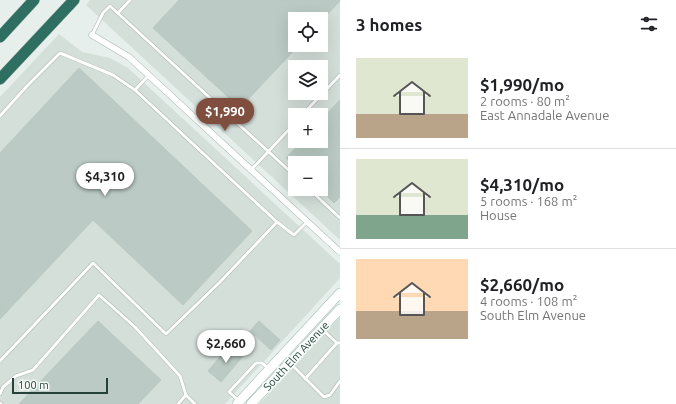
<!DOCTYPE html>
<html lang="en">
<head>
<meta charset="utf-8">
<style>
	:root { --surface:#fff; --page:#f2f2f2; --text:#202124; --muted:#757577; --line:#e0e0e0; --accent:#7f4e3f }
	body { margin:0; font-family:Ubuntu,sans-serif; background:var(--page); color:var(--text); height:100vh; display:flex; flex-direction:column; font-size:15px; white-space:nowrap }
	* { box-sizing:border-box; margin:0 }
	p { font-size:13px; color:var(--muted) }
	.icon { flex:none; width:22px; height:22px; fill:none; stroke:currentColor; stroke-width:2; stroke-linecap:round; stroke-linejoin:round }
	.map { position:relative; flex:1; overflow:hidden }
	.details { display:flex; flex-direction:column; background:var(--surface); width:336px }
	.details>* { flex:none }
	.tools { position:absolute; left:288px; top:12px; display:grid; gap:8px }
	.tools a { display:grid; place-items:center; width:40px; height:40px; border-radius:0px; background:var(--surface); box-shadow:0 4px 16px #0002; font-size:20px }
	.scale { position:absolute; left:12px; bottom:10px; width:96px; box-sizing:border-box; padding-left:4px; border:2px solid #24423a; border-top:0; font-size:11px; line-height:14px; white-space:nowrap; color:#24423a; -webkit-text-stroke:3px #f7fbf9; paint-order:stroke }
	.price { position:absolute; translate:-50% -34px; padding:0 9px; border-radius:14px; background:#fff; color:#222; font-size:13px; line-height:26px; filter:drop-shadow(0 1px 2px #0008) }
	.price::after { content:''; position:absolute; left:50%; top:24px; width:12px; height:9px; margin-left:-6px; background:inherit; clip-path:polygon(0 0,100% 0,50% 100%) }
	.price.on { background:var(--accent); color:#fff }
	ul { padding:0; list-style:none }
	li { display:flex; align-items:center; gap:12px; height:100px; padding:0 16px }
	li+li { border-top:1px solid var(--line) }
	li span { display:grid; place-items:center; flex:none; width:112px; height:80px; border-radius:0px; color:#555 }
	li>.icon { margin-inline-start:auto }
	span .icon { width:48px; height:48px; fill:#fffc; stroke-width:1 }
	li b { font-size:17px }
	h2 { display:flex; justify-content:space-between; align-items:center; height:48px; padding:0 16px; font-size:17px }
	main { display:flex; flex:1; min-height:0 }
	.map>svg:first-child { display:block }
	.built { fill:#d4dfda; fill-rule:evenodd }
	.building { fill:#bbcac4; stroke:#b8c9c2 }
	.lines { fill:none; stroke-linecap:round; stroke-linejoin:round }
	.lane-casing { stroke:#a8b8b2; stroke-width:4 }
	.street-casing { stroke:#a8b8b2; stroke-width:7 }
	.secondary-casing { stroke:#a4bbb3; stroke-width:10 }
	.highway-casing { stroke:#c2cac8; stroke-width:12 }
	.lane { stroke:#fff; stroke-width:3 }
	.street { stroke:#fff; stroke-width:6 }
	.secondary { stroke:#fff; stroke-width:9 }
	.highway { stroke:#2f6f62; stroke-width:11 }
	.labels { text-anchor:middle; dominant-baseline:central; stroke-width:3.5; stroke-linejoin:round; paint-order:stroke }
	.street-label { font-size:11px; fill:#24423a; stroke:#f7fbf9 }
</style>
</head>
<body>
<main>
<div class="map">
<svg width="340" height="404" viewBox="0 0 340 404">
	<rect width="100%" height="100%" fill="#e6efeb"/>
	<!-- built -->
	<g class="built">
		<path d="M90,0H340V240L86,5ZM295,19H321V45H295ZM295,67H321V93H295ZM295,115H321V141H295ZM295,163H321V189H295Z"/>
		<path d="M59,34L82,52L110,58L128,68L340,264V278L225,404H0V97Z"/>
		<path d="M340,317V404H259L337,320Z"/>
	</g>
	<!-- building -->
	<g class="building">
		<path d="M179,0H340V1L323,19H295V45H299L240,108L153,28Z"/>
		<path d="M79,68L252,231L183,305L93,220L0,319V153Z"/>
		<path d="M340,100V197L334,203L321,190V163H295V166L286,158L302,141H321V120Z"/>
		<path d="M98,321L161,380L138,404H19Z"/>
		<path d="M259,321L280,340L271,350L250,331Z"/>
		<path d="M230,345L243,356L221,382L208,371Z"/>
	</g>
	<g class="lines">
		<!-- lane casing -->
		<g class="lane-casing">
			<g id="lane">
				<path d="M118,13L130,0"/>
				<path d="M92,35L103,13L110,6L295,176"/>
				<path d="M302,115L340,75"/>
				<path d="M0,116L27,86L60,53L113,75L135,90L149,75"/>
				<path d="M252,169L295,123"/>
				<path d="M309,189L340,218"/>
				<path d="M277,222L294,235L307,222"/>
				<path d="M323,330L337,343H340"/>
				<path d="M0,361L93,263L166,334L220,282L277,222L135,90"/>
				<path d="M291,364L324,397L330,395L340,381"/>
				<path d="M305,379L337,343"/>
				<path d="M0,394L3,387L16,376L33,370L99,295L135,327L180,376L186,395L195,404"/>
				<path d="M239,401L229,392L256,363H262L268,368"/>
				<path d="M0,403L1,404"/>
				<path d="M178,404L186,395"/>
			</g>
		</g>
		<!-- street casing -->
		<g class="street-casing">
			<path id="street" d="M92,35L129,57L340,252"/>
		</g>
		<!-- secondary casing -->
		<g class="secondary-casing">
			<g id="secondary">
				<path d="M237,404L340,293"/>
				<path d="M251,404L340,309"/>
			</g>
		</g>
		<!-- highway casing -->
		<g class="highway-casing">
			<g id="highway">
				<path d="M0,37L34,0"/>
				<path d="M0,79L74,0"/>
			</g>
		</g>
		<!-- lane -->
		<use href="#lane" class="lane"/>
		<!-- street -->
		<use href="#street" class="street"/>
		<!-- secondary -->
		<use href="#secondary" class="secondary"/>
		<!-- highway -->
		<use href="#highway" class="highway"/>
	</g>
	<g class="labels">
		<!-- street labels -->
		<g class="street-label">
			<text transform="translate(296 356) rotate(-47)">South Elm Avenue</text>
		</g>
	</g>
</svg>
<div class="tools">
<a><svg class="icon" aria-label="locate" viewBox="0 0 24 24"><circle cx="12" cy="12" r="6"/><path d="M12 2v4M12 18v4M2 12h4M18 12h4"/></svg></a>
<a><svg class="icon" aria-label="layers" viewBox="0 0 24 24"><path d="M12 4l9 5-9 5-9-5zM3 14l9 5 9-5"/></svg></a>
<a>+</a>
<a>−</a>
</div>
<div class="scale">100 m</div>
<b class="price on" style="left:225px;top:132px">$1,990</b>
<b class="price" style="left:105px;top:197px">$4,310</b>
<b class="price" style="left:226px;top:364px">$2,660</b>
</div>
<section class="details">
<h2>3 homes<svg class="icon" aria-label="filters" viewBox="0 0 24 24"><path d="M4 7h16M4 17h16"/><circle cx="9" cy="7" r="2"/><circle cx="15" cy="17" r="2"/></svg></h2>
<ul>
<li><span style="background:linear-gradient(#dfe7d0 70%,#b9a48a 0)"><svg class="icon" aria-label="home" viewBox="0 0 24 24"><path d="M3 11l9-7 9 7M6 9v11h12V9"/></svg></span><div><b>$1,990/mo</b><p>2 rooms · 80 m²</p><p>East Annadale Avenue</p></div></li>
<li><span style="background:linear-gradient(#dfe7d0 70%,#7fa58c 0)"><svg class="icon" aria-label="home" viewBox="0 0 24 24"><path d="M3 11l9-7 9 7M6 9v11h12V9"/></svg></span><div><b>$4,310/mo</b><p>5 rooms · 168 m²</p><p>House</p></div></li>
<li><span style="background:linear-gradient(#ffd9b3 65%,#b9a48a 0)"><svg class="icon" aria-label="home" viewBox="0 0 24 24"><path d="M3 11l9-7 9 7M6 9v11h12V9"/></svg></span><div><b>$2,660/mo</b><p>4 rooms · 108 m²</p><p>South Elm Avenue</p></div></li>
</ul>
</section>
</main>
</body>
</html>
